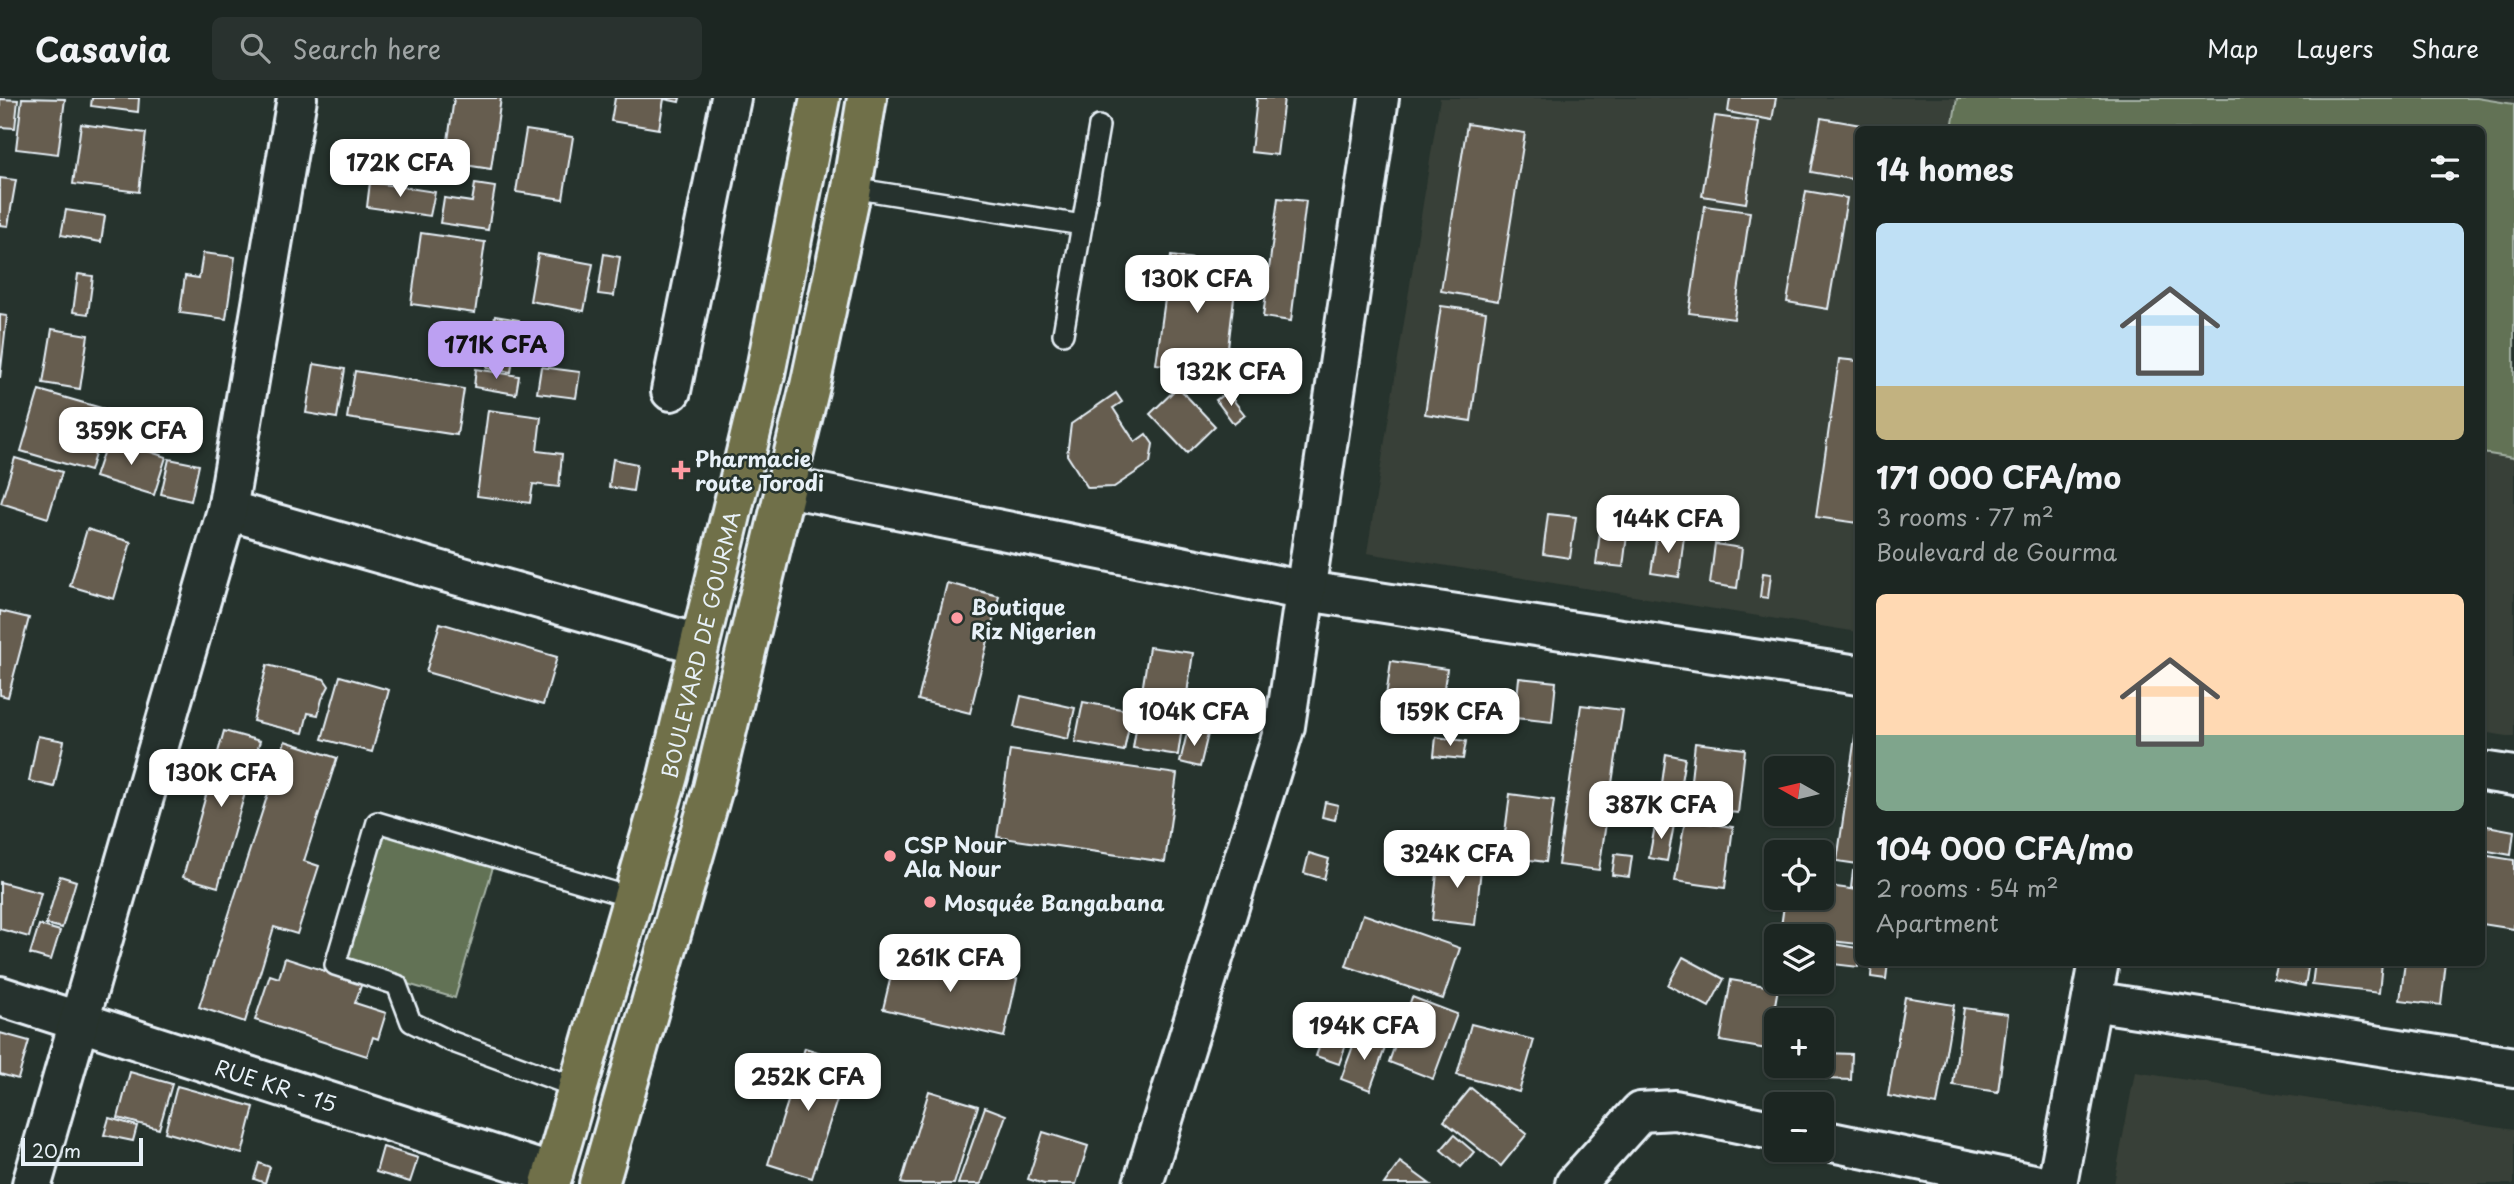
<!DOCTYPE html>
<html lang="en">
<head>
<meta charset="utf-8">
<style>
	:root { --surface:#1c2622; --page:#29322f; --text:#f1f3f6; --muted:#a0a5a5; --line:#3a4340; --accent:#bca0f2 }
	body { margin:0; font-family:"Playpen Sans",sans-serif; background:var(--page); color:var(--text); height:100vh; display:flex; flex-direction:column; font-size:26px; white-space:nowrap }
	* { box-sizing:border-box; margin:0 }
	p { font-size:23px; color:var(--muted) }
	.icon { flex:none; width:38px; height:38px; fill:none; stroke:currentColor; stroke-width:2; stroke-linecap:round; stroke-linejoin:round }
	.map { position:relative; flex:1; overflow:hidden }
	.sheet { position:absolute; left:1855px; top:28px; width:630px; height:840px; display:flex; flex-direction:column; background:var(--surface); border-radius:10px; box-shadow:0 2px 5px #0004,0 0 0 2px var(--line) }
	.sheet>* { flex:none }
	.needle { width:46px; rotate:278deg }
	.fabs { position:absolute; left:1764px; top:658px; display:grid; gap:14px }
	.fabs a { display:grid; place-items:center; width:70px; height:70px; border-radius:10px; background:var(--surface); box-shadow:0 2px 5px #0004,0 0 0 2px var(--line); font-size:35px }
	.scale { position:absolute; left:21px; bottom:18px; width:122px; box-sizing:border-box; padding-left:7px; border:4px solid #e8f1f8; border-top:0; font-size:19px; line-height:24px; white-space:nowrap; color:#e8f1f8; -webkit-text-stroke:5px #26332d; paint-order:stroke }
	.price { position:absolute; translate:-50% -60px; padding:0 16px; border-radius:14px; background:#fff; color:#222; font-size:23px; line-height:46px; filter:drop-shadow(0 2px 4px #0008) }
	.price::after { content:''; position:absolute; left:50%; top:42px; width:21px; height:16px; margin-left:-10px; background:inherit; clip-path:polygon(0 0,100% 0,50% 100%) }
	.price.selected { background:var(--accent); color:#111 }
	ul { padding:0; list-style:none }
	li { display:grid; align-content:center; gap:14px; height:371px; padding:0 21px }
	li span { display:grid; place-items:center; height:217px; border-radius:10px; color:#555 }
	li>.icon { margin-inline-start:auto }
	span .icon { width:126px; height:126px; fill:#fffc; stroke-width:1 }
	li b { font-size:30px }
	h2 { display:flex; justify-content:space-between; align-items:center; height:84px; padding:0 21px; font-size:30px }
	header { display:flex; align-items:center; gap:42px; box-sizing:border-box; height:98px; padding:0 35px; background:var(--surface); border-bottom:2px solid var(--line) }
	header strong { font-size:33px }
	nav { display:flex; gap:38px; margin-inline-start:auto; font-size:24px }
	.search { width:490px; height:63px; background:var(--page); display:flex; align-items:center; gap:18px; box-sizing:border-box; padding:0 24px; border-radius:10px; color:var(--muted); font-size:26px }
	.map>svg:first-child { display:block }
	.built { fill:#394038 }
	.green { fill:#627254; stroke:#a5b2a6; stroke-width:2 }
	.building { fill:#665d50; stroke:#e8f1f8; stroke-width:2 }
	.lines { fill:none; stroke-linecap:round; stroke-linejoin:round }
	.lane-casing { stroke:#e8f1f8; stroke-width:24 }
	.street-casing { stroke:#e8f1f8; stroke-width:44 }
	.highway-casing { stroke:#e8f1f8; stroke-width:44 }
	.lane { stroke:#26332d; stroke-width:19 }
	.street { stroke:#26332d; stroke-width:38 }
	.highway { stroke:#6f704a; stroke-width:38 }
	.poi-dot { fill:#ff9aa2; stroke:#26332d; stroke-width:2.5 }
	.labels { text-anchor:middle; dominant-baseline:central; stroke-width:5; stroke-linejoin:round; paint-order:stroke }
	.poi-label { font-size:21px; font-weight:bold; fill:#e8f1f8; stroke:#26332d; text-anchor:start }
	.street-label { font-size:21px; fill:#e8f1f8; stroke:#26332d }
</style>
</head>
<body>
<header>
<strong>Casavia</strong>
<div class="search"><svg class="icon" aria-label="search" viewBox="0 0 24 24"><circle cx="10" cy="10" r="6"/><path d="M15 15l6 6"/></svg>Search here</div>
<nav><a>Map</a><a>Layers</a><a>Share</a></nav>
</header>
<div class="map">
<svg width="2514" height="1086" viewBox="0 0 2514 1086">
	<rect width="100%" height="100%" fill="#26332d"/>
	<filter id="ink" filterUnits="userSpaceOnUse"><feTurbulence type="fractalNoise" baseFrequency=".0143" numOctaves="2"/><feDisplacementMap in="SourceGraphic" scale="14" xChannelSelector="R" yChannelSelector="G"/><feConvolveMatrix kernelMatrix="1 2 1 2 8 2 1 2 1" color-interpolation-filters="sRGB"/></filter>
	<g filter="url(#ink)">
		<!-- built -->
		<g class="built">
			<path d="M1440,0H2514V639L2482,634V32H1858V534L1367,455Z"/>
			<path d="M2135,974L2514,1032V1086H2114Z"/>
		</g>
		<!-- green -->
		<g class="green">
			<path d="M1957,0H2477L2514,6V360L2482,355V32L1952,31Z"/>
			<path d="M384,729L495,762L455,900L343,867Z"/>
		</g>
		<!-- building -->
		<g class="building">
			<path d="M22,0L65,1L58,56L16,51Z"/>
			<path d="M92,0H139L138,14L91,8Z"/>
			<path d="M454,0H501L491,71L445,64Z"/>
			<path d="M615,0H680L679,4L664,1L659,31L611,23Z"/>
			<path d="M1257,0H1284L1277,57L1251,54Z"/>
			<path d="M1730,0H1776L1772,22L1728,14Z"/>
			<path d="M0,1L18,2L15,30L0,29Z"/>
			<path d="M1715,18L1759,24L1746,105L1702,98Z"/>
			<path d="M1821,20L1861,27L1851,81L1811,74Z"/>
			<path d="M81,26L146,35L139,94L73,86Z"/>
			<path d="M1467,26L1525,35L1498,203L1441,193Z"/>
			<path d="M526,32L573,39L563,101L516,94Z"/>
			<path d="M0,80L16,82L8,128L0,127Z"/>
			<path d="M370,84L435,94L430,118L367,109Z"/>
			<path d="M475,86L495,89L488,132L440,125L444,100L472,104Z"/>
			<path d="M1806,93L1847,100L1828,211L1787,204Z"/>
			<path d="M1278,100L1306,103L1291,223L1263,219Z"/>
			<path d="M1705,108L1750,114L1734,221L1689,215Z"/>
			<path d="M66,112L105,118L101,144L61,137Z"/>
			<path d="M421,135L485,144L475,215L411,206Z"/>
			<path d="M203,155L235,159L226,221L180,215L185,178L199,180Z"/>
			<path d="M538,156L593,166L584,213L530,203Z"/>
			<path d="M604,156L620,159L614,198L598,196Z"/>
			<path d="M1171,158L1238,167L1225,275L1156,266Z"/>
			<path d="M78,176L93,178L88,216L73,214Z"/>
			<path d="M1441,208L1486,214L1471,323L1425,316Z"/>
			<path d="M0,217L7,218L0,280Z"/>
			<path d="M495,218L519,222L511,274L487,270Z"/>
			<path d="M52,231L88,237L80,291L43,285Z"/>
			<path d="M1839,261L1858,263V425L1816,419Z"/>
			<path d="M314,266L345,271L337,320L306,315Z"/>
			<path d="M541,269L580,274L576,300L537,295Z"/>
			<path d="M476,271L519,278L516,296L474,289Z"/>
			<path d="M355,273L464,291L457,337L347,320Z"/>
			<path d="M1178,289L1215,328L1187,355L1150,316Z"/>
			<path d="M39,292L108,312L90,373L21,353Z"/>
			<path d="M1227,294L1245,317L1234,326L1216,302Z"/>
			<path d="M1116,295L1122,304L1113,310L1135,344L1146,336L1153,346L1150,365L1114,389L1088,390L1067,357L1071,326Z"/>
			<path d="M488,312L541,319L537,353L562,356L559,389L533,386L530,405L477,398Z"/>
			<path d="M108,340L166,359L154,397L95,379Z"/>
			<path d="M15,360L62,374L48,420L1,405Z"/>
			<path d="M169,361L199,367L191,403L161,396Z"/>
			<path d="M613,361L637,366L633,393L609,389Z"/>
			<path d="M1548,416L1576,419L1570,460L1543,456Z"/>
			<path d="M1601,426L1628,429L1623,469L1596,466Z"/>
			<path d="M87,431L131,444L114,501L70,488Z"/>
			<path d="M1657,435L1684,438L1679,479L1651,475Z"/>
			<path d="M1715,446L1742,450L1737,490L1710,486Z"/>
			<path d="M1763,475L1771,476L1768,500L1760,499Z"/>
			<path d="M947,485L999,498L970,615L918,602Z"/>
			<path d="M0,513L29,520L8,599L0,597Z"/>
			<path d="M440,525L557,559L543,607L426,574Z"/>
			<path d="M1149,549L1193,555L1178,657L1133,650Z"/>
			<path d="M1391,563L1447,571L1438,628L1383,620Z"/>
			<path d="M267,567L324,581L329,588L322,601L318,617L308,615L303,635L253,623Z"/>
			<path d="M340,578L389,592L372,654L322,641Z"/>
			<path d="M1519,580L1556,584L1552,624L1515,620Z"/>
			<path d="M1021,598L1075,610L1068,641L1014,629Z"/>
			<path d="M1083,604L1132,613L1124,653L1075,644Z"/>
			<path d="M1581,607L1623,612L1599,772L1558,767Z"/>
			<path d="M1188,631L1208,636L1200,669L1180,664Z"/>
			<path d="M1856,632H1858V766L1837,763Z"/>
			<path d="M224,633L260,643L218,789L183,779Z"/>
			<path d="M38,638L64,643L54,689L29,683Z"/>
			<path d="M1436,639L1466,643L1463,661L1434,658Z"/>
			<path d="M285,643L337,660L304,763L319,768L297,836L274,829L245,924L199,909Z"/>
			<path d="M1695,645L1745,651L1738,715L1688,710Z"/>
			<path d="M1010,652L1177,676L1165,764L997,739Z"/>
			<path d="M1666,656L1685,660L1679,696L1661,693Z"/>
			<path d="M1510,696L1554,702L1546,764L1502,758Z"/>
			<path d="M1325,704L1338,707L1335,722L1322,719Z"/>
			<path d="M1685,722L1733,729L1725,790L1675,783Z"/>
			<path d="M1656,723L1674,727L1667,763L1649,760Z"/>
			<path d="M2482,727L2514,733L2511,757L2482,752Z"/>
			<path d="M1309,755L1329,761L1324,781L1304,775Z"/>
			<path d="M1615,756L1632,758L1629,779L1612,777Z"/>
			<path d="M1439,757L1482,761L1475,827L1432,822Z"/>
			<path d="M2482,757L2514,762V831L2482,826Z"/>
			<path d="M1853,773L1858,774V791L1851,790Z"/>
			<path d="M60,778L76,783L62,830L46,826Z"/>
			<path d="M0,784L41,795L29,839L0,831Z"/>
			<path d="M1822,787L1858,792V846L1822,842V838L1780,836L1785,800H1822Z"/>
			<path d="M1363,816L1460,850L1443,901L1346,868Z"/>
			<path d="M39,827L60,833L51,862L30,856Z"/>
			<path d="M1827,845L1858,850V869L1824,865Z"/>
			<path d="M897,853L1017,881L1004,939L883,911Z"/>
			<path d="M1683,859L1724,881L1709,909L1668,887Z"/>
			<path d="M285,860L362,885L355,905L386,915L378,941L373,939L367,958L255,922L270,877L279,880Z"/>
			<path d="M1872,864H1888L1886,881L1871,879Z"/>
			<path d="M2278,864L2308,870L2305,888L2274,881Z"/>
			<path d="M2315,864H2382L2379,895L2312,887Z"/>
			<path d="M2405,864H2446L2441,907L2400,902Z"/>
			<path d="M1731,882L1778,890L1767,951L1720,943Z"/>
			<path d="M1412,899L1457,916L1433,981L1389,964Z"/>
			<path d="M1905,899L1954,907L1937,1007L1888,998Z"/>
			<path d="M1964,910L2008,916L1998,994L1953,987Z"/>
			<path d="M1471,926L1534,942L1519,994L1457,977Z"/>
			<path d="M1327,927L1350,935L1339,966L1316,958Z"/>
			<path d="M0,935L29,943L18,981L0,976Z"/>
			<path d="M1357,937L1386,947L1370,992L1341,981Z"/>
			<path d="M805,950L849,964L812,1080L768,1066Z"/>
			<path d="M1826,955L1852,956L1851,982L1825,981Z"/>
			<path d="M130,974L172,986L159,1031L118,1020Z"/>
			<path d="M177,988L254,1009L242,1056L165,1034Z"/>
			<path d="M1471,990L1527,1036L1501,1068L1444,1023Z"/>
			<path d="M929,993L978,1008L954,1086H905L901,1085Z"/>
			<path d="M985,1009L1006,1017L981,1086H958Z"/>
			<path d="M109,1020L137,1028L133,1043L104,1037Z"/>
			<path d="M1043,1034L1088,1048L1076,1086H1044L1028,1081Z"/>
			<path d="M1454,1037L1474,1054L1461,1069L1441,1052Z"/>
			<path d="M383,1049L418,1060L410,1084L376,1074Z"/>
			<path d="M1400,1064L1430,1086H1384Z"/>
			<path d="M259,1065L270,1069L265,1085L254,1081Z"/>
		</g>
		<g class="lines">
			<!-- lane casing -->
			<g class="lane-casing">
				<g id="lane">
					<path d="M852,90L1082,127L1063,236"/>
					<path d="M1082,127L1099,28"/>
					<path d="M578,990L450,943L411,924L397,887L335,867L377,724L633,800"/>
				</g>
			</g>
			<!-- street casing -->
			<g class="street-casing">
				<g id="street">
					<path d="M671,293L731,0"/>
					<path d="M787,389L1306,493L1858,577"/>
					<path d="M227,412L698,546"/>
					<path d="M2482,673L2514,678"/>
					<path id="s1" d="M0,898L553,1076"/>
					<path d="M2092,903L2514,969"/>
					<path d="M1822,1042L2034,1086"/>
					<path d="M32,1086L227,412L297,0"/>
					<path d="M1143,1086L1285,628L1379,0"/>
					<path d="M1575,1086L1640,1014L1675,1012L1776,1033"/>
					<path d="M2057,1086L2099,864"/>
				</g>
			</g>
			<!-- highway casing -->
			<g class="highway-casing">
				<g id="highway">
					<path id="s2" d="M550,1086L668,678L765,276L820,0"/>
					<path d="M599,1086L713,690L810,288L852,90L867,0"/>
				</g>
			</g>
			<!-- lane -->
			<use href="#lane" class="lane"/>
			<!-- street -->
			<use href="#street" class="street"/>
			<!-- highway -->
			<use href="#highway" class="highway"/>
		</g>
	</g>
	<!-- markers -->
	<g class="poi-dot">
		<path d="M677.5 361.5h7v7h7v7h-7v7h-7v-7h-7v-7h7z"/>
		<circle cx="957" cy="520" r="7"/>
		<circle cx="890" cy="758" r="7"/>
		<circle cx="930" cy="804" r="7"/>
	</g>
	<g class="labels">
		<!-- poi labels -->
		<g class="poi-label">
			<text x="695" y="360">Pharmacie<tspan x="695" dy="24">route Torodi</tspan></text>
			<text x="971" y="508">Boutique<tspan x="971" dy="24">Riz Nigerien</tspan></text>
			<text x="904" y="746">CSP Nour<tspan x="904" dy="24">Ala Nour</tspan></text>
			<text x="944" y="804">Mosquée Bangabana</text>
		</g>
		<!-- street labels -->
		<g class="street-label">
			<text stroke="none"><textPath href="#s2" startOffset="560">BOULEVARD DE GOURMA</textPath></text>
			<text stroke="none"><textPath href="#s1" startOffset="290">RUE KR - 15</textPath></text>
		</g>
	</g>
</svg>
<div class="fabs">
<a><svg class="needle" viewBox="-14 -14 28 28"><path d="M0-13l5 13h-10z" fill="#e53935"/><path d="M0 13l5-13h-10z" fill="#a0a5a5"/></svg></a>
<a><svg class="icon" aria-label="locate" viewBox="0 0 24 24"><circle cx="12" cy="12" r="6"/><path d="M12 2v4M12 18v4M2 12h4M18 12h4"/></svg></a>
<a><svg class="icon" aria-label="layers" viewBox="0 0 24 24"><path d="M12 4l9 5-9 5-9-5zM3 14l9 5 9-5"/></svg></a>
<a>+</a>
<a>−</a>
</div>
<div class="scale">20 m</div>
<b class="price" style="left:400px;top:101px">172K CFA</b>
<b class="price" style="left:1197px;top:217px">130K CFA</b>
<b class="price selected" style="left:496px;top:283px">171K CFA</b>
<b class="price" style="left:1231px;top:310px">132K CFA</b>
<b class="price" style="left:131px;top:369px">359K CFA</b>
<b class="price" style="left:1668px;top:457px">144K CFA</b>
<b class="price" style="left:1194px;top:650px">104K CFA</b>
<b class="price" style="left:1450px;top:650px">159K CFA</b>
<b class="price" style="left:221px;top:711px">130K CFA</b>
<b class="price" style="left:1661px;top:743px">387K CFA</b>
<b class="price" style="left:1457px;top:792px">324K CFA</b>
<b class="price" style="left:950px;top:896px">261K CFA</b>
<b class="price" style="left:1364px;top:964px">194K CFA</b>
<b class="price" style="left:808px;top:1015px">252K CFA</b>
<section class="sheet">
<h2>14 homes<svg class="icon" aria-label="filters" viewBox="0 0 24 24"><path d="M4 7h16M4 17h16"/><circle cx="9" cy="7" r="2"/><circle cx="15" cy="17" r="2"/></svg></h2>
<ul>
<li><span style="background:linear-gradient(#bfe0f5 75%,#c2b280 0)"><svg class="icon" aria-label="home" viewBox="0 0 24 24"><path d="M3 11l9-7 9 7M6 9v11h12V9"/></svg></span><div><b>171 000 CFA/mo</b><p>3 rooms · 77 m²</p><p>Boulevard de Gourma</p></div></li>
<li><span style="background:linear-gradient(#ffd9b3 65%,#7fa58c 0)"><svg class="icon" aria-label="home" viewBox="0 0 24 24"><path d="M3 11l9-7 9 7M6 9v11h12V9"/></svg></span><div><b>104 000 CFA/mo</b><p>2 rooms · 54 m²</p><p>Apartment</p></div></li>
</ul>
</section>
</div>
</body>
</html>
